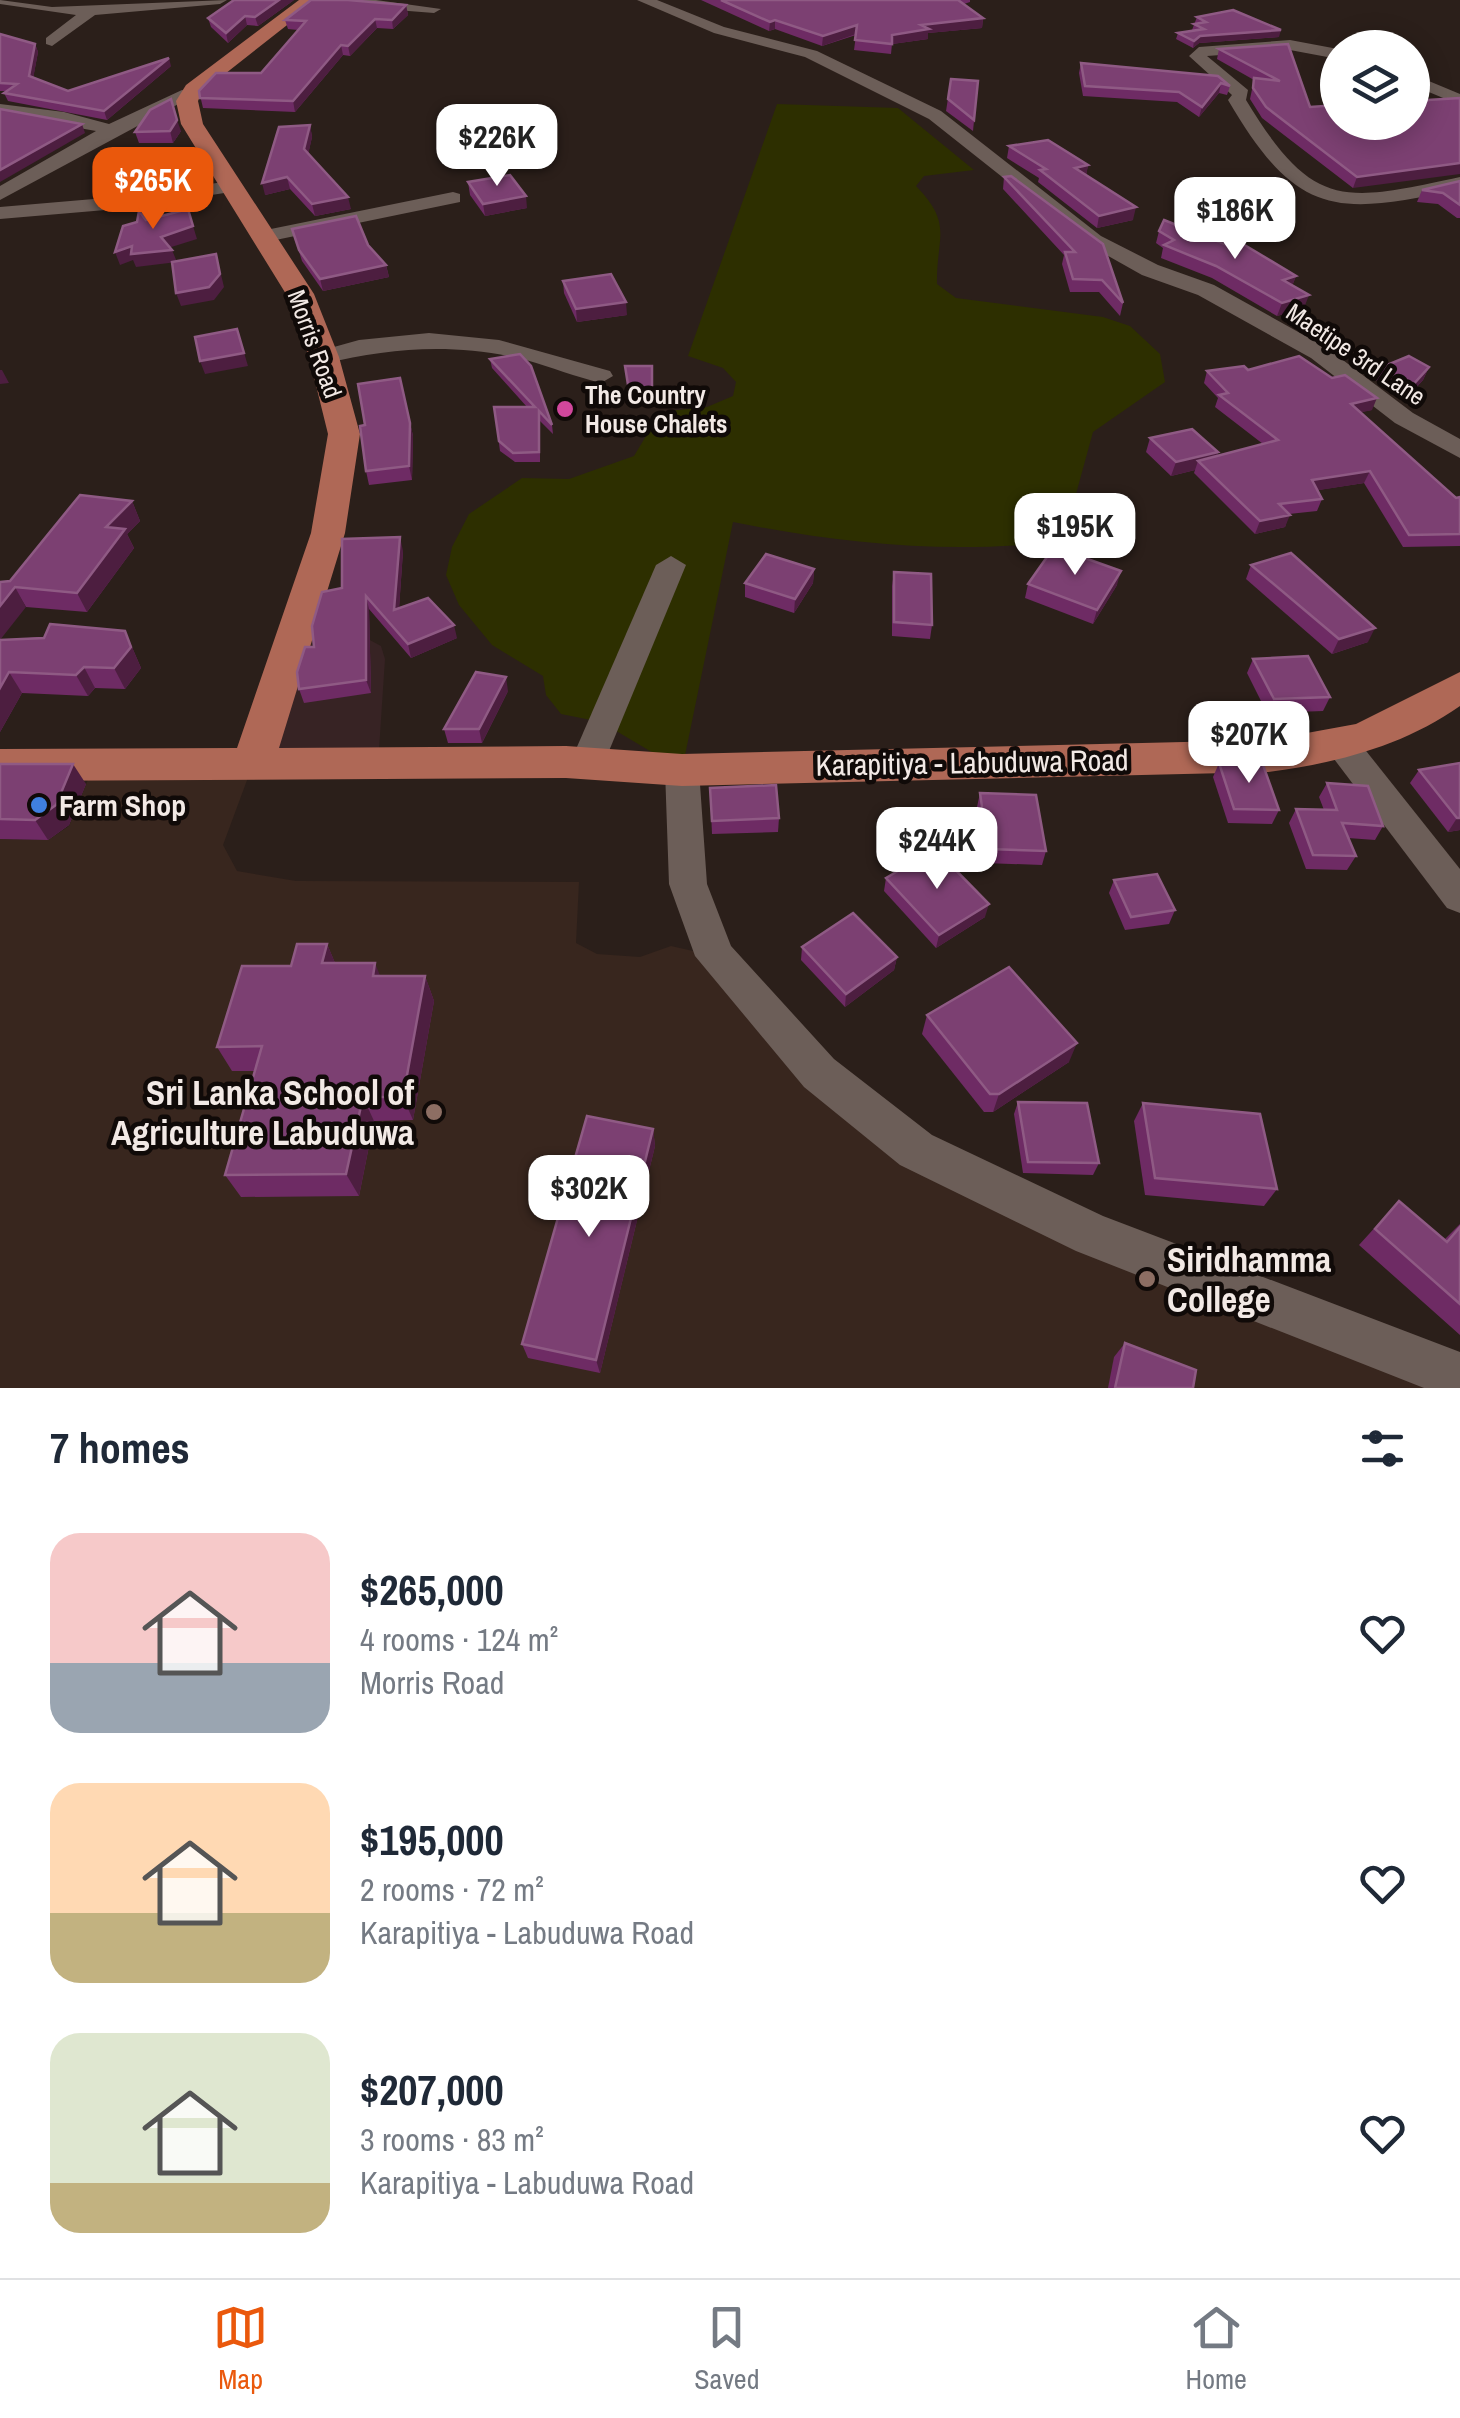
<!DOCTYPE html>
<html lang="en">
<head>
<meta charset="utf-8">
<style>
	:root { --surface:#fff; --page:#f2f2f3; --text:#1f2937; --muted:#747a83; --line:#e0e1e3; --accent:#ea580c }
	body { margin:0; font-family:"Archivo Narrow",sans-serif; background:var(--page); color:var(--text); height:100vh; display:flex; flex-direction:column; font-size:38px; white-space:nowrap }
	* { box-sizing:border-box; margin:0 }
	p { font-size:32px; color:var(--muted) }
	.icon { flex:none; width:55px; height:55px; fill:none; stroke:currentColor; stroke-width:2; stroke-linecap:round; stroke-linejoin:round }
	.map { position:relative; height:1388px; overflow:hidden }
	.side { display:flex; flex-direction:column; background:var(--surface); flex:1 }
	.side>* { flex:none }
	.fabs { position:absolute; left:1320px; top:30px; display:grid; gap:20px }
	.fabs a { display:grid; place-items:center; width:110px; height:110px; border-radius:50%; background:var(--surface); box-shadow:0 5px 25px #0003; font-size:50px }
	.price { position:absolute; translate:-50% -85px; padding:0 22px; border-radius:20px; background:#fff; color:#222; font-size:32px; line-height:65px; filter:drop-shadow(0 2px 5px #0008) }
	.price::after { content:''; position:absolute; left:50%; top:60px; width:30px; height:22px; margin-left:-15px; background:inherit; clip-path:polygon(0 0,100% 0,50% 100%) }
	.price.on { background:var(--accent); color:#fff }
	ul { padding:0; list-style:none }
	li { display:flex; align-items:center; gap:30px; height:250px; padding:0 50px }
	li span { display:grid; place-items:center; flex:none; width:280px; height:200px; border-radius:30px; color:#555 }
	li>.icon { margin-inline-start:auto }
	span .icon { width:120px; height:120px; fill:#fffc; stroke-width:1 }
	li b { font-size:42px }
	h2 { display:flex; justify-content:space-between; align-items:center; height:120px; padding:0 50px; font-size:42px }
	.dock { display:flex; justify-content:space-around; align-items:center; height:140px; border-top:2px solid var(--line); background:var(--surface); font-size:28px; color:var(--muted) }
	.dock a { display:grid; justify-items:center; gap:5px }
	.dock .on { color:var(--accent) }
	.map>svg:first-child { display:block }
	.commercial { fill:#372324 }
	.built { fill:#38261e }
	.green { fill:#2d2f00 }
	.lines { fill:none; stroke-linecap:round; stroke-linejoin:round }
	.minor { fill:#6c5e58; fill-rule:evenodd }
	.major { fill:#af6856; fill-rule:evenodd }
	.wall { fill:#6e2b64 }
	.shaded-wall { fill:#4d1e40 }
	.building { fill:#7c4072; stroke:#8f5a84; stroke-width:2.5 }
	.hotel-dot { fill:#d1479c; stroke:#100a08; stroke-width:4 }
	.shop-dot { fill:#3f7fe0; stroke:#100a08; stroke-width:4 }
	.education-dot { fill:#8d6e63; stroke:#100a08; stroke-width:4 }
	.labels { text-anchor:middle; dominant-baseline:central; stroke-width:9; stroke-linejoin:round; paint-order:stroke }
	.far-street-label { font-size:25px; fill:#f2e9e5; stroke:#100a08 }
	.far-poi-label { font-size:25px; font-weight:bold; fill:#f2e9e5; stroke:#100a08; text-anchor:start }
	.street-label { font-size:30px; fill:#f2e9e5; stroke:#100a08 }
	.poi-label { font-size:30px; font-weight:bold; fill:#f2e9e5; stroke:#100a08; text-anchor:start }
	.near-poi-label { font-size:35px; font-weight:bold; fill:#f2e9e5; stroke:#100a08; text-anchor:end }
</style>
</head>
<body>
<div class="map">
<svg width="1460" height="1388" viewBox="0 0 1460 1388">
	<rect width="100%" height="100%" fill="#2b1f1a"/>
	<!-- commercial -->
	<path class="commercial" d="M320,638H366L381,646L385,659L378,765L253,764L302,642Z"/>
	<!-- built -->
	<path class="built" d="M253,764L223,845L237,871L296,881L579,882L576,943L597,954L640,957L671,946L715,956L916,1150L1460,1377V1388H0V839L48,840L69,826L94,765Z"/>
	<!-- green -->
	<path class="green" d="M777,104L898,108L974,170L924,176L916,186C954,225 936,237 937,284L956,298L1103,317L1130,326L1160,354L1165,382L1093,432L1076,494L1072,540C957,555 847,545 733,522L682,770L601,722L561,714L546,695L543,676L492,645L459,605L446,575L452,547L469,514L522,478L569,479L634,456L655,421L669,411L707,407L733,396L736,382L723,368L688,356Z"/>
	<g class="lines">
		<!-- minor -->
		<g class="minor">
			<path d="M0,0L52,7L227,0L220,4L95,15L52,46L46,44V38L76,15L0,4Z"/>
			<path d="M313,0H376L441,9L434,13L320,4Z"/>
			<path d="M637,0H657L724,27L817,51L941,111L1101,236L1158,265L1214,285L1327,348L1413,413L1460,439V458L1395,423L1311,358L1198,295L1142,275L1087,244L929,119L805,57L714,33Z"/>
			<path d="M1290,40L1338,49V59L1290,50L1207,56L1248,90L1246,100C1313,211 1344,202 1460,177V189C1336,216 1297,218 1228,100L1232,95L1189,56L1199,47Z"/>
			<path d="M1412,74L1460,94V105L1412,85Z"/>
			<path d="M182,90L197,94L0,200V186L96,131L0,114V104L64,112L109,124Z"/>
			<path d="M230,181L237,183V191L129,208L0,219V207L129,196Z"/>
			<path d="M453,192L460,194V202L261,243L251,237L261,231Z"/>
			<path d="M429,333L499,340L610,371L613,376L601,383C576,377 551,367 526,360C456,343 393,347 324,364L312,357L316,352L359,340Z"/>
			<path d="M671,556L686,565L604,763L599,772L587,776L575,772L570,763L656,565Z"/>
			<path d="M1343,733L1355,737L1460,869V913L1447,908L1331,755L1326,746L1331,737Z"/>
			<path d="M682,757L694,761L699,770L707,884L731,946L834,1059L932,1135L1103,1216L1460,1352V1388H1424L1076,1251L900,1165L804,1087L695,956L669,884L665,770L670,761Z"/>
		</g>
		<!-- major -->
		<path class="major" d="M299,0H319L202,92L198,101L203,124L314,294L339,357L360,434L345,533L279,748L566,746L682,754L1268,740L1356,724L1460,672V706C1403,746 1337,763 1268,772L682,786L566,778L0,781V749L237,748L311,533L328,434L309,357L286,294L181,124L176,101L186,85Z"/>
	</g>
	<!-- wall -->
	<g class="wall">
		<path d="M294,0L258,26L247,25L228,43L211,27L208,18Z"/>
		<path d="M701,0H970V2L964,4L983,18L982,28L928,33V39L892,44L891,54L854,50L856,35L822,46L775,29L769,31Z"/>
		<path d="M406,5L408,15L393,29L377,28L350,56L343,55L295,112L203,108L199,91L261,73L298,30L288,29L285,20Z"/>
		<path d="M1197,17L1279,37L1199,43L1193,48L1176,39L1178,33L1192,30Z"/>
		<path d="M0,34L35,44L38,52L33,78L68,91L171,66L107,120L8,101L4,93L6,91H0Z"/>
		<path d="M1288,44L1310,107L1460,98L1353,188L1262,118L1250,99L1254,80L1217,59L1219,49Z"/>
		<path d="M1081,63L1218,76L1230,86L1227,95L1219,93L1199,117L1177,102L1083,96L1079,73Z"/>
		<path d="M951,79L978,81L973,131L946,111Z"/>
		<path d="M310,125L312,137L308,154L351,209L315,216L290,189L265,195Z"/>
		<path d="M181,131L173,143H139L135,132Z"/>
		<path d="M1009,146L1088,165L1086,175L1133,220L1097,228L1038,182L1039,178L1007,158Z"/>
		<path d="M1004,177L1123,303L1120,316L1099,292H1070L1062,264L1064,255L1003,189Z"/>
		<path d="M1460,181V218H1457L1438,204L1417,202L1422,190Z"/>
		<path d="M468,182L527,208L485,216L470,195Z"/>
		<path d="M292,229L368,245L386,265L389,277L323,291L302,261Z"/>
		<path d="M1159,231L1296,276L1292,286L1304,308L1277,316L1212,278L1161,258L1163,248L1156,243Z"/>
		<path d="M563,281L627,315L577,322L564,293Z"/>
		<path d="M490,359L552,425L553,434L540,421V462H515L500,451L494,407H527L492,368Z"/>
		<path d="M625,366H652V404H630Z"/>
		<path d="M1382,367H1429L1423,380L1404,401L1376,380Z"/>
		<path d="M1248,370L1372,410L1360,412L1456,498L1460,497V546L1403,547L1364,483L1318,490L1322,499L1317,511L1289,514L1285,527L1255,534L1194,473L1195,470L1171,476L1146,452L1150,438L1218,452L1217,456L1263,444L1215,407L1218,398L1204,383L1207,371Z"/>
		<path d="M400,378L413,436L412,480L369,485L366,471L365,425Z"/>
		<path d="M132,501L140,521L127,534L134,548L87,612L26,607L10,581Z"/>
		<path d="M403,551L399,608L457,638L411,658L369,609L371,693L304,703L299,689L314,647L342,588Z"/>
		<path d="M1251,565L1368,642L1332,654L1246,579Z"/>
		<path d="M814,569L813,583L794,613L745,597V583Z"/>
		<path d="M894,572L932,625L930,639L892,636V586Z"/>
		<path d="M1028,584L1117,585L1093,624L1025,598Z"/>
		<path d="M125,631L141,668L125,689L95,688L88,696L22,693L0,732V640Z"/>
		<path d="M1253,659L1330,697L1323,711L1267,713L1247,673Z"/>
		<path d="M508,691L482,743H448L444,729Z"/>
		<path d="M1219,763L1279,810L1272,824L1228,823L1213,777Z"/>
		<path d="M1460,763V830L1448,832L1410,783L1419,770Z"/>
		<path d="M0,764L86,784L69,825L48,840L0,839Z"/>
		<path d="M1327,783L1383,826L1375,840L1348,838L1356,856L1347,870L1306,869L1289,823L1296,809L1324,810L1319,797Z"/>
		<path d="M710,788L779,818L778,832L712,834Z"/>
		<path d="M980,793L1046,851L1042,865L984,863L977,807Z"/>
		<path d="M886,878L985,917L936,948L884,891Z"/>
		<path d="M1114,880L1175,910L1169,924L1125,930L1109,893Z"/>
		<path d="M327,944L335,963L380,976H425L434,1001L413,1120L374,1121L359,1196L241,1197L225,1175L255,1071H232L217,1047L291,966Z"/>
		<path d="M802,947L897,957L894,970L845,1007L801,960Z"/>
		<path d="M927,1015L1069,1062L993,1112H984L922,1034Z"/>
		<path d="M1018,1102L1099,1163L1093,1175L1023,1173L1014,1114Z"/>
		<path d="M1143,1103L1277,1189L1264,1206L1145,1195L1134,1121Z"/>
		<path d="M653,1129L655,1146L600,1373L528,1358L522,1344Z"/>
		<path d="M1399,1201L1445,1239L1460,1224V1335L1359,1245Z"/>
		<path d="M1125,1343L1193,1388H1108L1114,1357Z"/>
	</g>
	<!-- shaded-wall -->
	<g class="shaded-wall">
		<path d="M279,0H294L258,26L255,17Z"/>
		<path d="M406,5L408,15L393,29L392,20Z"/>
		<path d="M245,16L247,25L228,43L226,33Z"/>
		<path d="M983,18L982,28L928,33V39L892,44V35L921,25Z"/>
		<path d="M375,19L377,28L350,56L348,46Z"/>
		<path d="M775,20V29L769,31L770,22Z"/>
		<path d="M857,25L856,34L822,46L823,36Z"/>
		<path d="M1281,30L1279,37L1199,43L1193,48L1194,41L1200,36Z"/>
		<path d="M35,44L38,52L32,85L29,76Z"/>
		<path d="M341,45L343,55L295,112L293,101Z"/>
		<path d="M169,58L171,66L107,120L104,111Z"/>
		<path d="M1221,83L1219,93L1199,117L1202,107Z"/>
		<path d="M177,120L181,131L173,143L170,131Z"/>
		<path d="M82,124L85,133L0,182V170Z"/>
		<path d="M310,125L312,137L307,160L304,149Z"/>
		<path d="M1460,163V174L1353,188L1357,177Z"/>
		<path d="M1088,165L1086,177L1075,168Z"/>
		<path d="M287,177L290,189L265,195L262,183Z"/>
		<path d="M526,196L527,208L485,216L483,204Z"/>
		<path d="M348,197L351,209L315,216L312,204Z"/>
		<path d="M1136,207L1133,220L1097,228L1099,216Z"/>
		<path d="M193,226L197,239L165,249L161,237Z"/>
		<path d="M132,246L172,250L177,262L136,267L133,260L120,265L115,252Z"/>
		<path d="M216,254L224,287L214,300L181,306L176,293Z"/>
		<path d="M386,265L389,277L323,291L320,279Z"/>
		<path d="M1296,276L1291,289L1283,280Z"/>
		<path d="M1309,295L1304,308L1277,316L1282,303Z"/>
		<path d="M626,302L627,315L577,322L576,309Z"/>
		<path d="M237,329L248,366L205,374L200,361Z"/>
		<path d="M1429,367L1423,380L1404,401L1410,388Z"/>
		<path d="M0,370H2L9,383L0,384Z"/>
		<path d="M1377,398L1372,410L1346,416L1351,404Z"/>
		<path d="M410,423L413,436L412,480L409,466Z"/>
		<path d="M1218,452L1213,466L1198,461L1195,470L1171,476L1176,462Z"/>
		<path d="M1370,471L1364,483L1307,492L1312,480Z"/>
		<path d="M132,501L140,521L127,534L134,548L87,612L77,593L106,527Z"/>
		<path d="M1290,515L1285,527L1255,534L1260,521Z"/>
		<path d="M400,537L403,551L398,624L394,610Z"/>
		<path d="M814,569L813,583L794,613L795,599Z"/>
		<path d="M1121,571L1117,585L1093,624L1097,610Z"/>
		<path d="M15,587L26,607L0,640V606Z"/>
		<path d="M366,596L369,609L371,693L366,680Z"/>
		<path d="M454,625L457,638L411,658L408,644Z"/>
		<path d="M1375,628L1368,642L1332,654L1339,639Z"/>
		<path d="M125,631L141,668L125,689L114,668Z"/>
		<path d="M84,667L95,688L88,696L76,675Z"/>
		<path d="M9,672L22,693L0,732V688Z"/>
		<path d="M506,677L508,691L482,743L479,729Z"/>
		<path d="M73,764L86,784L69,825L48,840L35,820Z"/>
		<path d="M1457,818H1460V830L1448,832Z"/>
		<path d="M989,904L985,917L936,948L939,935Z"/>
		<path d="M327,944L338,970L322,963Z"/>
		<path d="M897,957L894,970L845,1007L846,994Z"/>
		<path d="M375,963L385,988L373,976Z"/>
		<path d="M425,976L434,1001L413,1120L403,1097Z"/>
		<path d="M1077,1043L1069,1062L993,1112L999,1094Z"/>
		<path d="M363,1097L374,1121L359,1196L346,1174Z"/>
		<path d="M653,1129L655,1146L600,1373L596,1360Z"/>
	</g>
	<!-- building -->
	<g class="building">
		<path d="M234,0H279L255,17L245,16L226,33L208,18Z"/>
		<path d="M311,0H348L406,5L392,20L375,19L348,46L341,45L293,101L200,98L199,91L216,73H261L306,21L285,20Z"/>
		<path d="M721,0H958L983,18L921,25L929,29L892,35V44L855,40L857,25L823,36L775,20L770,22Z"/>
		<path d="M1233,10L1281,30L1200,36L1194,41L1178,33L1204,29L1194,24L1206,22L1197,17Z"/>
		<path d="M0,34L35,44L29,76L68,91L169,58L104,111L4,93L17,84L0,83Z"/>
		<path d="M1288,44L1310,107L1338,105V122H1412V101L1460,98V163L1357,177L1266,107L1253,88L1254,78L1280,81L1219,49Z"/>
		<path d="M1081,63L1218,76L1230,86L1221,83L1202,107L1179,92L1085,86Z"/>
		<path d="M951,79L978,81L974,120L948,99Z"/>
		<path d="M171,99L177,120L170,131L135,132L150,110Z"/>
		<path d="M0,109L82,124L0,170Z"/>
		<path d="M310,125L304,149L348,197L312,204L287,177L262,183L279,127Z"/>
		<path d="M1048,140L1088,165L1075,168L1136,207L1099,216L1040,170L1046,169L1009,146Z"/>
		<path d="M510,175L526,196L483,204L468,182Z"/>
		<path d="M1011,176L1103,244L1123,303L1102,280L1073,279L1065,252H1075L1004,177Z"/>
		<path d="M1460,181V205L1443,193L1422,190Z"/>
		<path d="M188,209L193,226L161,237L172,250L131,254L132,246L115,252L123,226L137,222L139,211L146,220Z"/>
		<path d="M356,216L368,245L386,265L320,279L299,250L292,229Z"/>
		<path d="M1164,220L1232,247L1243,244L1296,276L1283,280L1309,295L1282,303L1216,266L1164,245L1174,240L1159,231Z"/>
		<path d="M216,254L220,274L209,287L176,293L172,262Z"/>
		<path d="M611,274L626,302L576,309L563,281Z"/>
		<path d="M237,329L244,353L200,361L195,337Z"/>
		<path d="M520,354L531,366L552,425L539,411V452L513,453L499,441L494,407H535L490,359Z"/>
		<path d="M1299,356L1332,378L1345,375L1377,398L1351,404L1456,498L1460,497V534L1409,535L1370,471L1312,480L1322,499L1279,504L1290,515L1260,521L1198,461L1278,440L1219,395L1228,393L1207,371L1244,366L1248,370Z"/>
		<path d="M1409,356L1429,367L1410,388L1382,367Z"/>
		<path d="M625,366H652V391H629Z"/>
		<path d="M400,378L410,423L409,466L366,471L360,426L365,425L358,384Z"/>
		<path d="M1192,429L1218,452L1176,462L1150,438Z"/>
		<path d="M80,495L132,501L106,527L125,529L77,593L15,587L0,606V582L10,581Z"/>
		<path d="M400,537L394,610L428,598L454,625L408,644L366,596V680L299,689L297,672L305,647H314L312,626L322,592L342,588V539Z"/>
		<path d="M1054,547L1121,571L1097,610L1028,584Z"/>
		<path d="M1291,553L1375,628L1339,639L1251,565Z"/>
		<path d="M766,554L814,569L795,599L745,583Z"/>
		<path d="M894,572L931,574L932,625L894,622Z"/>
		<path d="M50,624L125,631L131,647L114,668L84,667L76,675L9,672L0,688V640L44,638Z"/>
		<path d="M1308,656L1330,697L1274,699L1253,659Z"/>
		<path d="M476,672L506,677L479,729H444Z"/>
		<path d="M1262,762L1279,810L1234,809L1219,763Z"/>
		<path d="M1460,763V818H1457L1419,770Z"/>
		<path d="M0,764H73L56,805L35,820L0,819Z"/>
		<path d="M1327,783L1368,786L1383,826L1342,823L1356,856L1313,855L1296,809L1337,810Z"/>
		<path d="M776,785L779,818L712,821L710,788Z"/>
		<path d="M980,793L1036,795L1046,851L988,849Z"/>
		<path d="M935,849L989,904L939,935L886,878Z"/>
		<path d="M1157,874L1175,910L1131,917L1114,880Z"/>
		<path d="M853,913L897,957L846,994L802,947Z"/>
		<path d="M297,944H327L322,963H375L373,976H425L403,1097H363L346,1174L225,1175L262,1046L217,1047L242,966H291Z"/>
		<path d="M1009,967L1077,1043L999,1094H990L927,1015Z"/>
		<path d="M1018,1102L1087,1103L1099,1163L1028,1162Z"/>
		<path d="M1143,1103L1260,1114L1277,1189L1155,1178Z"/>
		<path d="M587,1116L653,1129L596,1360L522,1344Z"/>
		<path d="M1399,1201L1447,1242L1460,1227V1304L1375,1229Z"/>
		<path d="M1125,1343L1196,1370L1193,1388H1115Z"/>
	</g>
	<!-- markers -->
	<circle class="hotel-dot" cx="565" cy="409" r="10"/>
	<circle class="shop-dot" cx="39" cy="805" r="10"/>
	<g class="education-dot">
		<circle cx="434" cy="1112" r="10"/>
		<circle cx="1147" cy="1279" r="10"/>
	</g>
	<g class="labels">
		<!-- far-street labels -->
		<g class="far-street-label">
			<text transform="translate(315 344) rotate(70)">Morris Road</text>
			<text transform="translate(1356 354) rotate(34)">Maetipe 3rd Lane</text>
		</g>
		<!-- far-poi labels -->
		<g class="far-poi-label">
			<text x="585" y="395">The Country<tspan x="585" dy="29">House Chalets</tspan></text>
		</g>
		<!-- street labels -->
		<g class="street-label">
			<text transform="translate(972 762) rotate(-1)">Karapitiya - Labuduwa Road</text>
		</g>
		<!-- poi labels -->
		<g class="poi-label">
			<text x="59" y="805">Farm Shop</text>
		</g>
		<!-- near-poi labels -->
		<g class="near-poi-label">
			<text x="414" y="1092">Sri Lanka School of<tspan x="414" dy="40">Agriculture Labuduwa</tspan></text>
			<text x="1167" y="1259" text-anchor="start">Siridhamma<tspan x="1167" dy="40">College</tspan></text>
		</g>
	</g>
</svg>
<div class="fabs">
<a><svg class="icon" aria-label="layers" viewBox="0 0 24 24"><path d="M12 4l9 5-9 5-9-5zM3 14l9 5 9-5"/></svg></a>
</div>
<b class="price" style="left:497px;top:189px">$226K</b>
<b class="price on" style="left:153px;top:232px">$265K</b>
<b class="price" style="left:1235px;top:262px">$186K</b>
<b class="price" style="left:1075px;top:578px">$195K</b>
<b class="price" style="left:1249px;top:786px">$207K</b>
<b class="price" style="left:937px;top:892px">$244K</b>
<b class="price" style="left:589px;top:1240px">$302K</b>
</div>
<section class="side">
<h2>7 homes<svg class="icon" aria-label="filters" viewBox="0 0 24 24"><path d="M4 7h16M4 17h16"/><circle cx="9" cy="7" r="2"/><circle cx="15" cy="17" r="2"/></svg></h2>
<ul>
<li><span style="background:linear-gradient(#f6c9c9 65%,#9aa5b1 0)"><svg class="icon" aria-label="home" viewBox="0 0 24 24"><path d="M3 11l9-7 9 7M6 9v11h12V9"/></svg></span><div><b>$265,000</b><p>4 rooms · 124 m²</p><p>Morris Road</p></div><svg class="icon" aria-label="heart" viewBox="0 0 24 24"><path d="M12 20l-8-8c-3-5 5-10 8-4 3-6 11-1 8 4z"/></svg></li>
<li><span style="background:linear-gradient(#ffd9b3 65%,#c2b280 0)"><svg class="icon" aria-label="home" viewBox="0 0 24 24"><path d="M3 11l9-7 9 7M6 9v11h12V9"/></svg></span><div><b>$195,000</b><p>2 rooms · 72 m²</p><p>Karapitiya - Labuduwa Road</p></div><svg class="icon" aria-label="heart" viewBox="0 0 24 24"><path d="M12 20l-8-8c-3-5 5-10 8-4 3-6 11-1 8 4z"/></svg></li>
<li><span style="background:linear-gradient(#dfe7d0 75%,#c2b280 0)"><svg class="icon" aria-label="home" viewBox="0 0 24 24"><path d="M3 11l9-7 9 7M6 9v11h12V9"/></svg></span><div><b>$207,000</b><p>3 rooms · 83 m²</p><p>Karapitiya - Labuduwa Road</p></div><svg class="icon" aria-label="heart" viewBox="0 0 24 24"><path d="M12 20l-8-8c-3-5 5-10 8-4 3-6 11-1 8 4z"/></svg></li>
</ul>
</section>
<nav class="dock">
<a class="on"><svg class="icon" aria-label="map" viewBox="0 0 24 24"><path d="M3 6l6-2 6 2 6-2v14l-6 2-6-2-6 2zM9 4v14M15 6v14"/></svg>Map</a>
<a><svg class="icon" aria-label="saved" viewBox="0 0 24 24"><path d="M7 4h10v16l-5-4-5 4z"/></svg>Saved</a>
<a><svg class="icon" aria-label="home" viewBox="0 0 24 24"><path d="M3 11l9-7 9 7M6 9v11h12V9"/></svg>Home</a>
</nav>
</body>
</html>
